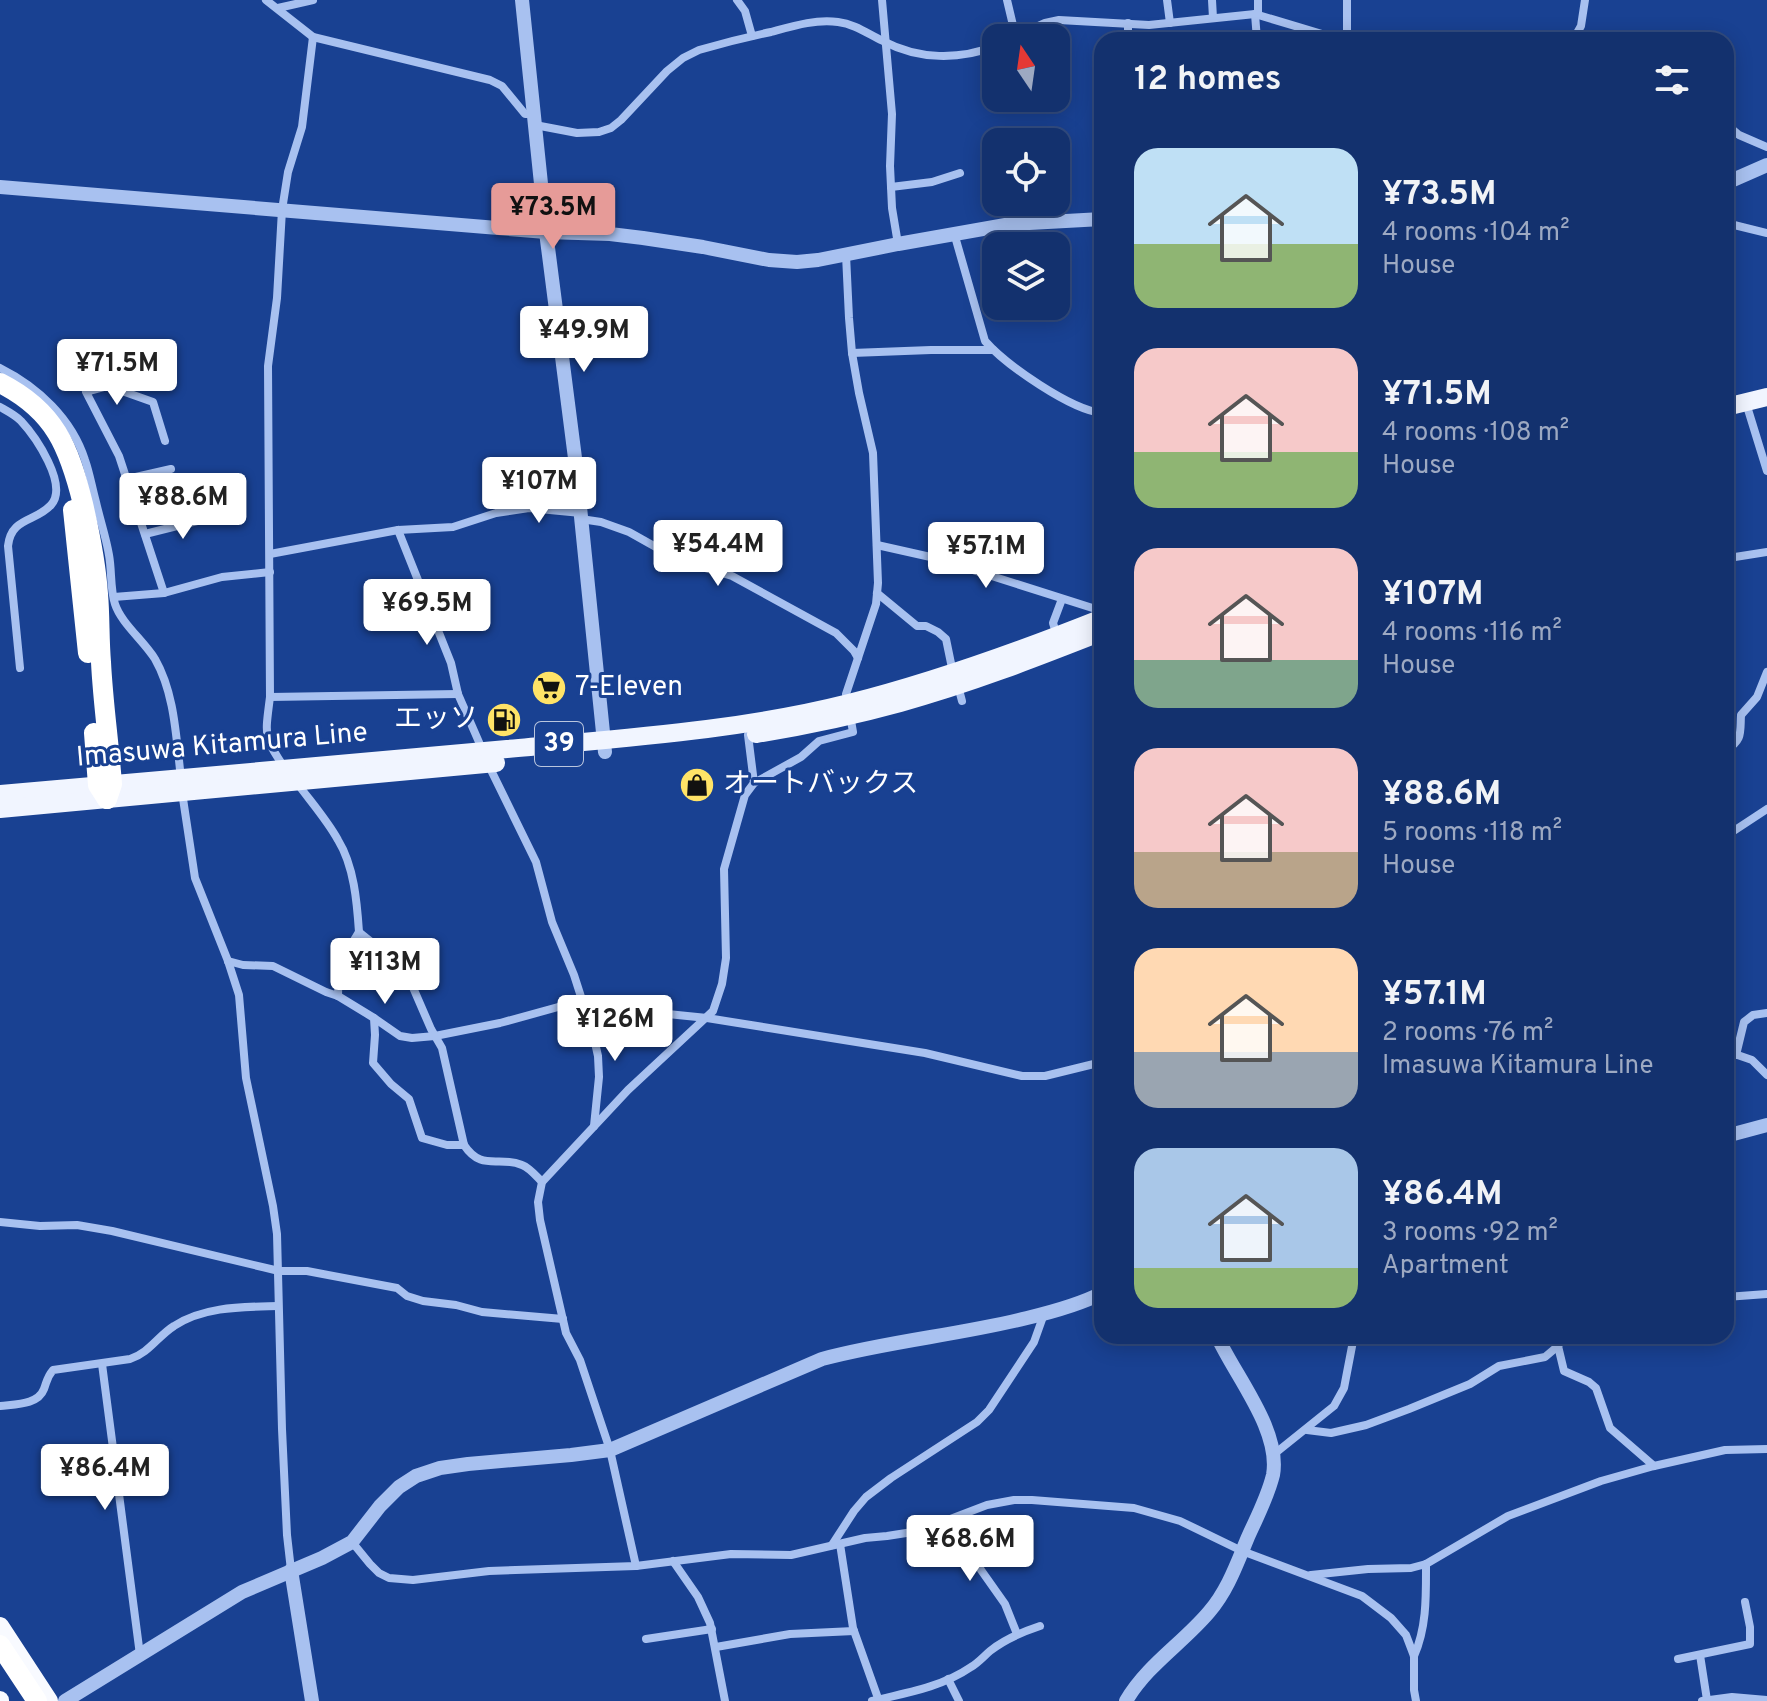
<!DOCTYPE html>
<html lang="en">
<head>
<meta charset="utf-8">
<style>
	:root { --surface:#13316e; --page:#203d76; --text:#f1f3f6; --muted:#9da9c2; --line:#324c81; --accent:#e69b98 }
	body { margin:0; font-family:Overpass,"Noto Sans JP",sans-serif; background:var(--page); color:var(--text); height:100vh; display:flex; flex-direction:column; font-size:30px; white-space:nowrap }
	* { box-sizing:border-box; margin:0 }
	p { font-size:26px; color:var(--muted) }
	.icon { flex:none; width:44px; height:44px; fill:none; stroke:currentColor; stroke-width:2; stroke-linecap:round; stroke-linejoin:round }
	.map { position:relative; flex:1; overflow:hidden }
	.sheet { position:absolute; left:1094px; top:32px; width:640px; height:1312px; display:flex; flex-direction:column; background:var(--surface); border-radius:24px; box-shadow:0 4px 20px #0003,0 0 0 2px var(--line) }
	.sheet>* { flex:none }
	.needle { width:52px; rotate:347deg }
	.tools { position:absolute; left:982px; top:24px; display:grid; gap:16px }
	.tools a { display:grid; place-items:center; width:88px; height:88px; border-radius:16px; background:var(--surface); box-shadow:0 4px 20px #0003,0 0 0 2px var(--line); font-size:40px }
	.price { position:absolute; translate:-50% -68px; padding:0 18px; border-radius:8px; background:#fff; color:#222; font-size:26px; line-height:52px; filter:drop-shadow(0 2px 4px #0008) }
	.price::after { content:''; position:absolute; left:50%; top:48px; width:24px; height:18px; margin-left:-12px; background:inherit; clip-path:polygon(0 0,100% 0,50% 100%) }
	.price.active { background:var(--accent); color:#111 }
	ul { padding:0; list-style:none }
	li { display:flex; align-items:center; gap:24px; height:200px; padding:0 40px }
	li span { display:grid; place-items:center; flex:none; width:224px; height:160px; border-radius:24px; color:#555 }
	li>.icon { margin-inline-start:auto }
	span .icon { width:96px; height:96px; fill:#fffc; stroke-width:1 }
	li b { font-size:34px }
	h2 { display:flex; justify-content:space-between; align-items:center; height:96px; padding:0 40px; font-size:34px }
	.map>svg:first-child { display:block }
	.lines { fill:none; stroke-linecap:round; stroke-linejoin:round }
	.minor { stroke:#a8c1f0; stroke-width:8 }
	.tertiary { stroke:#a8c1f0; stroke-width:14 }
	.primary { stroke:#f1f5ff; stroke-width:18 }
	.trunk { stroke:#f8faff; stroke-width:18 }
	.motorway { stroke:#fff; stroke-width:20 }
	.labels { text-anchor:middle; dominant-baseline:central; stroke-width:6; stroke-linejoin:round; paint-order:stroke }
	.shield { fill:#194192; stroke:#bac6de; stroke-width:2 }
	.shield-label { font-size:26px; font-weight:bold; fill:#fff }
	.poi-label { font-size:28px; fill:#fff; stroke:#194192; text-anchor:start }
	.street-label { font-size:28px; fill:#fff; stroke:#194192 }
</style>
</head>
<body>
<div class="map">
<svg width="1767" height="1701" viewBox="0 0 1767 1701">
	<rect width="100%" height="100%" fill="#194192"/>
	<g class="lines">
		<!-- minor -->
		<g class="minor">
			<path d="M266,0L313,37L490,80L502,86L525,114H534"/>
			<path d="M737,0L745,11L752,36"/>
			<path d="M882,0L892,114L890,166L892,208L898,244"/>
			<path d="M1007,0L1016,38"/>
			<path d="M1167,0L1170,23"/>
			<path d="M1212,0L1213,18"/>
			<path d="M1258,0V15"/>
			<path d="M1347,0V40"/>
			<path d="M278,8L313,0"/>
			<path d="M1255,14L1257,40"/>
			<path d="M1128,23V40"/>
			<path d="M1012,38L1045,23L1059,20L1149,25L1255,14L1342,40"/>
			<path d="M1573,40L1581,26L1585,0"/>
			<path d="M1726,124L1739,135L1767,147"/>
			<path d="M535,125L577,133L599,132L611,128L621,120L667,71L683,58L699,50C723,43 747,37 771,32C793,26 815,19 838,22C855,24 868,34 883,41C919,60 959,60 996,46"/>
			<path d="M891,187L932,182L960,173"/>
			<path d="M1726,223L1767,233"/>
			<path d="M954,233L985,341C1006,365 1071,410 1102,413"/>
			<path d="M846,255L849,318L852,353L859,393L873,453L878,583L876,604L846,694L847,702"/>
			<path d="M852,353L931,350H993"/>
			<path d="M0,368C38,387 72,419 85,460C90,474 92,488 96,502C100,520 106,537 109,555C112,571 110,589 115,604C121,623 144,641 155,659C175,694 176,738 181,778"/>
			<path d="M1746,403L1767,471"/>
			<path d="M0,407C7,411 15,415 21,421C35,436 69,485 51,505C36,522 11,517 8,546L20,668"/>
			<path d="M127,479L171,469"/>
			<path d="M581,519L601,522L629,532L670,555L695,565L732,576L836,633L854,651L858,658"/>
			<path d="M398,530L451,663L458,694L482,749"/>
			<path d="M145,534L213,517"/>
			<path d="M877,545L935,558L1102,611"/>
			<path d="M270,554L398,530L453,527L496,513L529,508L581,513"/>
			<path d="M1726,556L1735,557L1767,552"/>
			<path d="M164,593L119,456L86,392L108,386L153,402L165,441"/>
			<path d="M877,593L917,626H926L938,632L946,639L953,673"/>
			<path d="M114,597L164,593L222,577L270,572"/>
			<path d="M1057,636L1053,623L1062,599"/>
			<path d="M958,686L962,701"/>
			<path d="M270,697L458,694"/>
			<path d="M748,735L754,783"/>
			<path d="M1726,750C1743,740 1740,733 1741,715L1757,697L1767,672"/>
			<path d="M489,766L536,862L552,922L574,975L593,1034L598,1056L599,1077L594,1126"/>
			<path d="M286,770C263,736 265,737 270,697L268,366L277,298L282,210L288,172L302,127L313,37"/>
			<path d="M297,783C311,802 327,820 338,840C354,866 357,902 359,932L405,969L431,1029L442,1048L464,1145C482,1172 498,1155 522,1165C530,1168 536,1176 542,1182"/>
			<path d="M182,792L195,878L228,961L239,995L246,1078L273,1206L277,1234L282,1429L287,1535L291,1570"/>
			<path d="M1726,836L1767,809"/>
			<path d="M228,961L243,965L273,966L326,992L338,996L374,1018L375,1035L373,1063L391,1084L409,1099L422,1138L447,1145H464"/>
			<path d="M338,996C338,965 343,958 359,932"/>
			<path d="M374,1018L400,1036L412,1038L435,1036L500,1023L569,1004L707,1018L925,1053L1022,1076H1045L1102,1062"/>
			<path d="M1726,1051L1752,1060L1767,1075"/>
			<path d="M1736,1055L1744,1022L1753,1015L1767,1013"/>
			<path d="M0,1222L40,1226L77,1225L112,1231L279,1271H307L397,1288L407,1296L423,1301L456,1305L482,1312L563,1319"/>
			<path d="M1726,1297L1767,1294"/>
			<path d="M1558,1346L1564,1371L1589,1382L1596,1388L1610,1428L1654,1466"/>
			<path d="M102,1364L140,1655"/>
			<path d="M0,1406C15,1404 38,1405 44,1389C47,1381 47,1377 53,1370L130,1359C149,1353 158,1336 174,1326C204,1306 244,1307 278,1306"/>
			<path d="M1307,1430L1331,1433L1366,1425L1409,1409L1470,1384L1499,1366L1545,1357L1558,1346L1564,1336"/>
			<path d="M1273,1455L1334,1406L1344,1388L1354,1336"/>
			<path d="M955,1518L981,1570L1005,1604L1017,1634"/>
			<path d="M352,1542L370,1564L379,1573L389,1578L413,1580L489,1571L636,1566L731,1554L791,1555L865,1538L887,1536L919,1531L987,1505L1014,1500H1032L1134,1508L1180,1521L1242,1551L1362,1596L1391,1618L1406,1635L1414,1656V1690L1416,1701"/>
			<path d="M840,1544L853,1628L879,1701"/>
			<path d="M832,1545L854,1511L866,1497L891,1478L977,1422L989,1410L1034,1342L1044,1314"/>
			<path d="M673,1561L698,1597L710,1623L725,1701"/>
			<path d="M636,1566L610,1450L580,1360L566,1333L540,1220L538,1202L542,1182L628,1090L713,1011L722,984L726,958L724,869L745,795L754,783L801,757L819,741L853,732L850,715"/>
			<path d="M1311,1575L1368,1569L1411,1568L1426,1564L1508,1516L1601,1481L1654,1466L1725,1450L1767,1449"/>
			<path d="M646,1639L712,1629"/>
			<path d="M716,1647L790,1634L854,1631"/>
			<path d="M1700,1655L1707,1700"/>
			<path d="M1414,1656C1427,1627 1426,1595 1426,1564"/>
			<path d="M1678,1659L1750,1644V1627L1745,1602"/>
			<path d="M948,1679L959,1701"/>
			<path d="M872,1701C906,1693 942,1687 971,1667C978,1663 984,1656 990,1651C1005,1639 1022,1632 1040,1626"/>
			<path d="M1702,1701L1732,1697L1767,1700"/>
		</g>
		<!-- tertiary -->
		<g class="tertiary">
			<path d="M522,0L546,232L575,458L605,752"/>
			<path d="M1726,183L1767,165"/>
			<path d="M0,187L546,232L610,234L643,238L703,247L769,260L797,262L818,260L898,244L1011,224L1102,219"/>
			<path d="M1726,1136L1767,1125"/>
			<path d="M291,1570L312,1701"/>
			<path d="M65,1701L242,1592L322,1558L352,1542L380,1506L399,1487L416,1476L440,1468L468,1464L571,1455L610,1450L822,1359C889,1341 959,1335 1027,1318C1052,1312 1079,1305 1102,1293"/>
			<path d="M1126,1701C1147,1665 1183,1643 1209,1612C1228,1590 1237,1563 1248,1537C1257,1517 1268,1496 1273,1475C1281,1430 1235,1376 1217,1336"/>
		</g>
		<!-- primary -->
		<g class="primary">
			<path d="M1726,407L1767,397"/>
			<path d="M756,734C805,726 853,716 900,703C969,684 1036,658 1102,632"/>
			<path d="M0,794C169,779 338,765 507,749C622,738 738,731 849,703C936,681 1019,651 1102,618"/>
			<path d="M0,809L496,763"/>
		</g>
		<!-- trunk -->
		<g class="trunk">
			<path d="M0,1626L49,1701"/>
			<path d="M0,1700V1701"/>
		</g>
		<!-- motorway -->
		<g class="motorway">
			<path d="M0,383C55,411 69,447 83,504C90,534 96,564 98,594C100,617 99,639 101,662C103,703 109,743 112,784L107,799"/>
			<path d="M73,510L88,653"/>
			<path d="M94,733L98,785L107,799"/>
			<path d="M0,1645L37,1701"/>
		</g>
	</g>
	<!-- icons -->
	<defs>
		<g id="supermarket-disc" transform="scale(1.8)"><circle r="9.5" fill="#ffe367" stroke="#194192"/><path d="M-6-5.5h2.5l.6 2H6L4.5 2H-2.5L-4.4-4H-6ZM-1.5 3.2a1.3 1.3 0 1 0 .1 0ZM3 3.2a1.3 1.3 0 1 0 .1 0Z" fill="#111"/></g>
		<g id="fuel-disc" transform="scale(1.8)"><circle r="9.5" fill="#ffe367" stroke="#194192"/><path d="M-5.5-6h7V0h2V4h1.3V-2.5L3-4.5l.8-.8L6-3V5H2.5V1h-1V6h-7ZM-4.2-4.7v3.2H.2V-4.7Z" fill="#111"/></g>
		<g id="shop-disc" transform="scale(1.8)"><circle r="9.5" fill="#ffe367" stroke="#194192"/><path d="M-5-2.5h2.3a2.7 3.5 0 0 1 5.4 0H5L5.5 6h-11ZM-1.5-2.5h3a1.5 2.3 0 0 0-3 0Z" fill="#111"/></g>
	</defs>
	<g fill-rule="evenodd">
		<use href="#supermarket-disc" x="549" y="688"/>
		<use href="#fuel-disc" x="504" y="720"/>
		<use href="#shop-disc" x="697" y="785"/>
	</g>
	<g class="labels">
		<!-- shield labels -->
		<rect class="shield" x="535" y="722" width="48" height="44" rx="6"/>
		<g class="shield-label">
			<text x="559" y="744">39</text>
		</g>
		<!-- poi labels -->
		<g class="poi-label">
			<text x="575" y="688">7-Eleven</text>
			<text x="478" y="720" text-anchor="end">エッソ</text>
			<text x="723" y="785">オートバックス</text>
		</g>
		<!-- street labels -->
		<g class="street-label">
			<text transform="translate(222 746) rotate(-5)">Imasuwa Kitamura Line</text>
		</g>
	</g>
</svg>
<div class="tools">
<a><svg class="needle" viewBox="-14 -14 28 28"><path d="M0-13l5 13h-10z" fill="#e53935"/><path d="M0 13l5-13h-10z" fill="#9da9c2"/></svg></a>
<a><svg class="icon" aria-label="locate" viewBox="0 0 24 24"><circle cx="12" cy="12" r="6"/><path d="M12 2v4M12 18v4M2 12h4M18 12h4"/></svg></a>
<a><svg class="icon" aria-label="layers" viewBox="0 0 24 24"><path d="M12 4l9 5-9 5-9-5zM3 14l9 5 9-5"/></svg></a>
</div>
<b class="price active" style="left:553px;top:251px">¥73.5M</b>
<b class="price" style="left:584px;top:374px">¥49.9M</b>
<b class="price" style="left:117px;top:407px">¥71.5M</b>
<b class="price" style="left:539px;top:525px">¥107M</b>
<b class="price" style="left:183px;top:541px">¥88.6M</b>
<b class="price" style="left:718px;top:588px">¥54.4M</b>
<b class="price" style="left:986px;top:590px">¥57.1M</b>
<b class="price" style="left:427px;top:647px">¥69.5M</b>
<b class="price" style="left:385px;top:1006px">¥113M</b>
<b class="price" style="left:615px;top:1063px">¥126M</b>
<b class="price" style="left:105px;top:1512px">¥86.4M</b>
<b class="price" style="left:970px;top:1583px">¥68.6M</b>
<section class="sheet">
<h2>12 homes<svg class="icon" aria-label="filters" viewBox="0 0 24 24"><path d="M4 7h16M4 17h16"/><circle cx="9" cy="7" r="2"/><circle cx="15" cy="17" r="2"/></svg></h2>
<ul>
<li><span style="background:linear-gradient(#bfe0f5 60%,#8fb573 0)"><svg class="icon" aria-label="home" viewBox="0 0 24 24"><path d="M3 11l9-7 9 7M6 9v11h12V9"/></svg></span><div><b>¥73.5M</b><p>4 rooms · 104 m²</p><p>House</p></div></li>
<li><span style="background:linear-gradient(#f6c9c9 65%,#8fb573 0)"><svg class="icon" aria-label="home" viewBox="0 0 24 24"><path d="M3 11l9-7 9 7M6 9v11h12V9"/></svg></span><div><b>¥71.5M</b><p>4 rooms · 108 m²</p><p>House</p></div></li>
<li><span style="background:linear-gradient(#f6c9c9 70%,#7fa58c 0)"><svg class="icon" aria-label="home" viewBox="0 0 24 24"><path d="M3 11l9-7 9 7M6 9v11h12V9"/></svg></span><div><b>¥107M</b><p>4 rooms · 116 m²</p><p>House</p></div></li>
<li><span style="background:linear-gradient(#f6c9c9 65%,#b9a48a 0)"><svg class="icon" aria-label="home" viewBox="0 0 24 24"><path d="M3 11l9-7 9 7M6 9v11h12V9"/></svg></span><div><b>¥88.6M</b><p>5 rooms · 118 m²</p><p>House</p></div></li>
<li><span style="background:linear-gradient(#ffd9b3 65%,#9aa5b1 0)"><svg class="icon" aria-label="home" viewBox="0 0 24 24"><path d="M3 11l9-7 9 7M6 9v11h12V9"/></svg></span><div><b>¥57.1M</b><p>2 rooms · 76 m²</p><p>Imasuwa Kitamura Line</p></div></li>
<li><span style="background:linear-gradient(#a9c7e8 75%,#8fb573 0)"><svg class="icon" aria-label="home" viewBox="0 0 24 24"><path d="M3 11l9-7 9 7M6 9v11h12V9"/></svg></span><div><b>¥86.4M</b><p>3 rooms · 92 m²</p><p>Apartment</p></div></li>
</ul>
</section>
</div>
</body>
</html>
